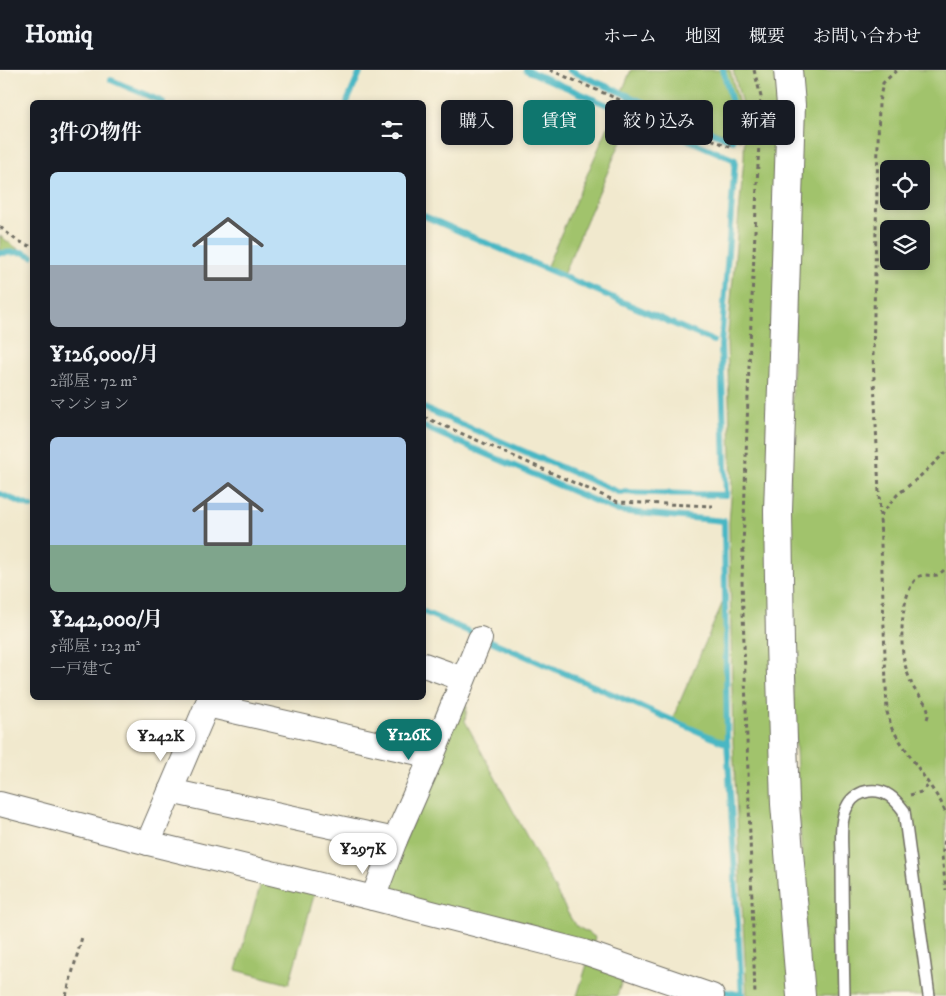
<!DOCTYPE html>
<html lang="ja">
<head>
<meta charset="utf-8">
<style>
	:root { --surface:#171b24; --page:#242831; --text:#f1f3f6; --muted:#9ea1a6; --line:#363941; --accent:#0f766e }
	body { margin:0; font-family:"IM FELL DW Pica","Noto Serif JP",serif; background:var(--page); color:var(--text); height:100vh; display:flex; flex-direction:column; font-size:19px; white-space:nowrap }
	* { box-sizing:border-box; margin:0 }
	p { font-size:16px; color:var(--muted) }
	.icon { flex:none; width:28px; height:28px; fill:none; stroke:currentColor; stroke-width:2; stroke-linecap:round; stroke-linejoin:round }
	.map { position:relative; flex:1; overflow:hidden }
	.sheet { position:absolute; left:30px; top:30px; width:396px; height:600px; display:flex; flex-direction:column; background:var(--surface); border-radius:8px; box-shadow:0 2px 8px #0003 }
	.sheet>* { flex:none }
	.top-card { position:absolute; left:441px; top:30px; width:429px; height:45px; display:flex; gap:10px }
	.tools { position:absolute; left:880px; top:90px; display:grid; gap:10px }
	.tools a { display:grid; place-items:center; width:50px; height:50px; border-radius:8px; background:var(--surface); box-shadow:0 2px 8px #0003; font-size:25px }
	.price { position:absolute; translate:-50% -42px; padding:0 11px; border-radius:18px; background:#fff; color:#222; font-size:16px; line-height:32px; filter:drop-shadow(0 1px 2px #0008) }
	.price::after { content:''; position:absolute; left:50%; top:30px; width:15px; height:11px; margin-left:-8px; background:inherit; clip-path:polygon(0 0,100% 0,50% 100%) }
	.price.current { background:var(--accent); color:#fff }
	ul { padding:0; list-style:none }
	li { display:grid; align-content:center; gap:10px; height:265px; padding:0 20px }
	li span { display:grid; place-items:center; height:155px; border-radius:8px; color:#555 }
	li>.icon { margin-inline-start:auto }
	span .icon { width:90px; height:90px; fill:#fffc; stroke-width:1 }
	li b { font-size:21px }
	h2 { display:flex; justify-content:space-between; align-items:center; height:60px; padding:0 20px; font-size:21px }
	.chip { padding:0 18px; border-radius:8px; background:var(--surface); box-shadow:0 2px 8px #0003; font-size:18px; line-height:45px }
	.chip.current { background:var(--accent); color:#fff }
	header { display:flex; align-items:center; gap:30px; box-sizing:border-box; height:70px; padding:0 25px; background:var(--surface); border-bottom:1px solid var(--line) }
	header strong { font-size:24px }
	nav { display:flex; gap:28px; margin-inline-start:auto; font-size:18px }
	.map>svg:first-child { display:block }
	.green { fill:#a1c36c; stroke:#66774c; fill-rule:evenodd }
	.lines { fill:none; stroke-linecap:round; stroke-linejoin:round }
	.stream { stroke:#49b7c4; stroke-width:6 }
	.lane-casing { stroke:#706e64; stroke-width:14 }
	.street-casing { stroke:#706e64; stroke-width:26 }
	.secondary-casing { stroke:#706e64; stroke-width:30 }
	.path { stroke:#706e64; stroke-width:3; stroke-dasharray:4 4; stroke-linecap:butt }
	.lane { stroke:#fff; stroke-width:11 }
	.street { stroke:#fff; stroke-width:24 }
	.secondary { stroke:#fff; stroke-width:28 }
</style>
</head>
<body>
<header>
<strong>Homiq</strong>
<nav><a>ホーム</a><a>地図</a><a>概要</a><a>お問い合わせ</a></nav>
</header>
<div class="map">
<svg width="946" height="926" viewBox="0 0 946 926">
	<rect width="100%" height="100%" fill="#fcf5e5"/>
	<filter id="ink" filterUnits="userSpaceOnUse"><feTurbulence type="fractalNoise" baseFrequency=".02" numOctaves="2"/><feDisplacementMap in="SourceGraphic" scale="10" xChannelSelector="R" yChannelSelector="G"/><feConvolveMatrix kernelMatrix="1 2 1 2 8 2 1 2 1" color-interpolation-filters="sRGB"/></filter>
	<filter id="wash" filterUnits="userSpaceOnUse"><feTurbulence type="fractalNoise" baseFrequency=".0096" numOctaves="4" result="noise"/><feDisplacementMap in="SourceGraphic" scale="20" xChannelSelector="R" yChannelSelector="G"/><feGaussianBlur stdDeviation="1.12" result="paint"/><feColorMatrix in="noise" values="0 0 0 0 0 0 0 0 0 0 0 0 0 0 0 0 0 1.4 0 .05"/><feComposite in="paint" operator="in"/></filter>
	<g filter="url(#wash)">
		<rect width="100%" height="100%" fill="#f1e9ce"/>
		<!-- green -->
		<g class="green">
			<path d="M631,0H730L742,45L741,70L701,55L692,54L621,24Z"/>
			<path d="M733,0H776L783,34L793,926H747L733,673L729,453L732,415L727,273L744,89L745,46Z"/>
			<path d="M803,0H946V926H811L806,874L787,505L800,47ZM889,99H921V131H889ZM889,159H921V191H889Z"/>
			<path d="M615,41L631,48L563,205L546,198Z"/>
			<path d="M0,166L22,182L0,183Z"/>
			<path d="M725,527L727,670L718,671L672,650Z"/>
			<path d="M462,634L467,637L465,651L570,847L575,855L595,867L592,877L382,824Z"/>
			<path d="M262,809L315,822L289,914L236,900Z"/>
			<path d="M589,888L625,901L617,926H577Z"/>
		</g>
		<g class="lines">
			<!-- stream -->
			<g class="stream">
				<path d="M569,0L733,71L734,40L723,0"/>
				<path d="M111,10L163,32"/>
				<path d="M347,32L361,0"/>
				<path d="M424,146L713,271"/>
				<path d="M0,183L22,182L32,186"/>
				<path d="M424,338L618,422L726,425L721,275L735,90L526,0"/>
				<path d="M424,357L618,441L724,451L727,670L742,925L716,920"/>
				<path d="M0,424L32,437"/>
				<path d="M424,542L727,674"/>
			</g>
		</g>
	</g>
	<g filter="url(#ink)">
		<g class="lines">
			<!-- lane casing -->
			<g class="lane-casing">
				<path id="lane" d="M844,926C843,880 842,834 842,788C842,771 839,750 848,735C852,727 861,722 869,721C886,719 895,729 904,741L929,926"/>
			</g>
			<!-- street casing -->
			<g class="street-casing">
				<g id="street">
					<path d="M424,595L463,609"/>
					<path d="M207,635L432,686"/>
					<path d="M170,721L395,770"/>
					<path d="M0,734L148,773L373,828L584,882L712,926"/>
					<path d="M148,773L210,628"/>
					<path d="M373,828L395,770L432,686L480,569"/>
				</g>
			</g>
			<!-- secondary casing -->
			<g class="secondary-casing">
				<path id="secondary" d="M788,0L791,35L778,441L780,574L785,734L801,926"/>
			</g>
			<!-- path -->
			<g class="path">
				<path d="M550,0L732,78"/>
				<path d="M754,0L761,27L749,296L742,510L755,926"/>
				<path d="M0,157L16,170L32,177"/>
				<path d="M424,347L618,432L713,436"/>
				<path d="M946,382L917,409L897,425L880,446L887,642L892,659L941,732L946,744"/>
				<path d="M880,446L873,286L879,32L883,13L897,0"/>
				<path d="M927,649C932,637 921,629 915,620C911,614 908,605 906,598C899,578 900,526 916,509C922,502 929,507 937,505C940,504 943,501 946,498"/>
				<path d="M910,725L921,722L929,715"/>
				<path d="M946,763L942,786L946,820"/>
				<path d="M66,926L82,867"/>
			</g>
			<!-- lane -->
			<use href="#lane" class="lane"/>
			<!-- street -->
			<use href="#street" class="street"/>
			<!-- secondary -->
			<use href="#secondary" class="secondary"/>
		</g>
	</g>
</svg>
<div class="tools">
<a><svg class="icon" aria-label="locate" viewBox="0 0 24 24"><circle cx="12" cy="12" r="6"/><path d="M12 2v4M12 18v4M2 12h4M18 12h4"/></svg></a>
<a><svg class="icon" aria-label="layers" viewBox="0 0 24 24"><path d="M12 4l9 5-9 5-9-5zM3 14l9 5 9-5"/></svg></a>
</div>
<b class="price current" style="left:409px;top:691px">¥126K</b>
<b class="price" style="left:161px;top:692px">¥242K</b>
<b class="price" style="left:363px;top:805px">¥297K</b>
<div class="top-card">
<a class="chip">購入</a>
<a class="chip current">賃貸</a>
<a class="chip">絞り込み</a>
<a class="chip">新着</a>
</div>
<section class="sheet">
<h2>3件の物件<svg class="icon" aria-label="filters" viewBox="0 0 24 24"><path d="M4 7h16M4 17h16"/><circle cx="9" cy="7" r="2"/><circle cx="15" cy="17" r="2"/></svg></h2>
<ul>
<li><span style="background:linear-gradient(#bfe0f5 60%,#9aa5b1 0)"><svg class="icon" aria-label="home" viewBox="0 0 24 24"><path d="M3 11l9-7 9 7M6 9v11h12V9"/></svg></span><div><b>¥126,000/月</b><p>2部屋 · 72 m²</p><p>マンション</p></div></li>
<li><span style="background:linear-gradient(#a9c7e8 70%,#7fa58c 0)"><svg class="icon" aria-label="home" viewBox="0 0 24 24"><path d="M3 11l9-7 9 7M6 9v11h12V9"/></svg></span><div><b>¥242,000/月</b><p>5部屋 · 123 m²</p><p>一戸建て</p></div></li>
</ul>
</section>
</div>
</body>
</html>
